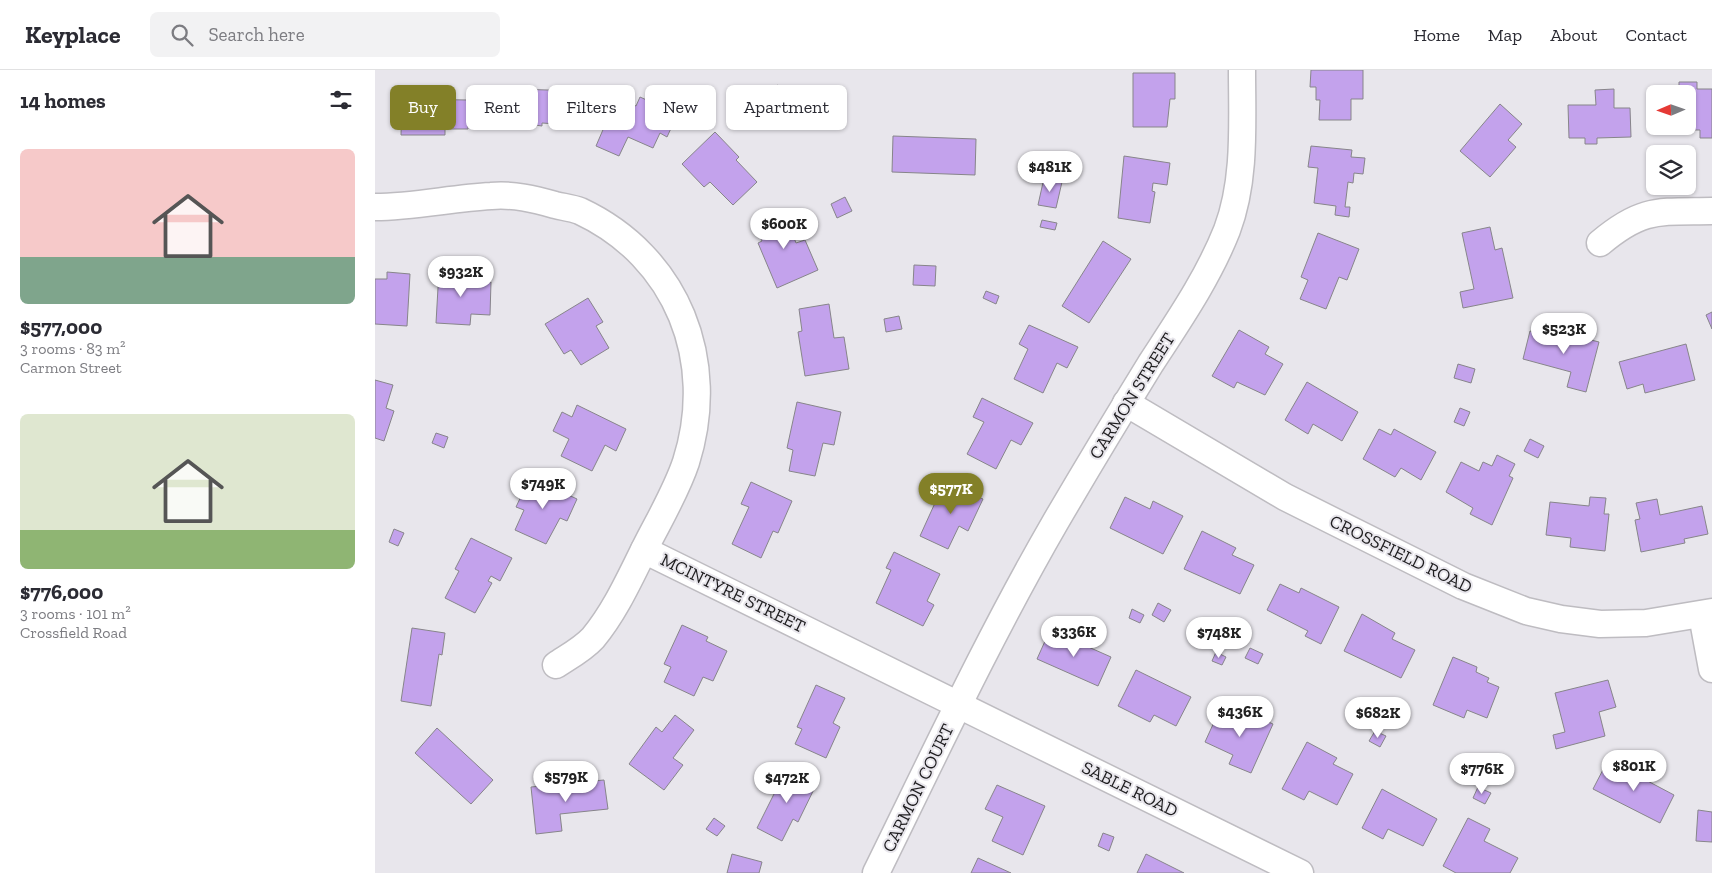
<!DOCTYPE html>
<html lang="en">
<head>
<meta charset="utf-8">
<style>
	:root { --surface:#fff; --page:#f2f2f3; --text:#2b2b33; --muted:#7c7c81; --line:#e1e1e2; --accent:#838028 }
	body { margin:0; font-family:"Zilla Slab",serif; background:var(--page); color:var(--text); height:100vh; display:flex; flex-direction:column; font-size:19px; white-space:nowrap }
	* { box-sizing:border-box; margin:0 }
	p { font-size:16px; color:var(--muted) }
	.icon { flex:none; width:28px; height:28px; fill:none; stroke:currentColor; stroke-width:2; stroke-linecap:round; stroke-linejoin:round }
	.map { position:relative; flex:1; overflow:hidden }
	.panel { display:flex; flex-direction:column; background:var(--surface); width:375px }
	.panel>* { flex:none }
	.hud { position:absolute; left:15px; top:15px; width:475px; height:45px; display:flex; gap:10px }
	.needle { width:32px; rotate:268deg }
	.controls { position:absolute; left:1271px; top:15px; display:grid; gap:10px }
	.controls a { display:grid; place-items:center; width:50px; height:50px; border-radius:8px; background:var(--surface); box-shadow:0 1px 4px #0004; font-size:25px }
	.price { position:absolute; translate:-50% -42px; padding:0 11px; border-radius:18px; background:#fff; color:#222; font-size:16px; line-height:32px; filter:drop-shadow(0 1px 2px #0008) }
	.price::after { content:''; position:absolute; left:50%; top:30px; width:15px; height:11px; margin-left:-8px; background:inherit; clip-path:polygon(0 0,100% 0,50% 100%) }
	.price.current { background:var(--accent); color:#fff }
	ul { padding:0; list-style:none }
	li { display:grid; align-content:center; gap:10px; height:265px; padding:0 20px }
	li span { display:grid; place-items:center; height:155px; border-radius:8px; color:#555 }
	li>.icon { margin-inline-start:auto }
	span .icon { width:90px; height:90px; fill:#fffc; stroke-width:1 }
	li b { font-size:21px }
	h2 { display:flex; justify-content:space-between; align-items:center; height:60px; padding:0 20px; font-size:21px }
	.chip { padding:0 18px; border-radius:8px; background:var(--surface); box-shadow:0 1px 4px #0004; font-size:18px; line-height:45px }
	.chip.current { background:var(--accent); color:#fff }
	header { display:flex; align-items:center; gap:30px; box-sizing:border-box; height:70px; padding:0 25px; background:var(--surface); border-bottom:1px solid var(--line) }
	header strong { font-size:24px }
	nav { display:flex; gap:28px; margin-inline-start:auto; font-size:18px }
	.search { width:350px; height:45px; background:var(--page); display:flex; align-items:center; gap:12px; box-sizing:border-box; padding:0 18px; border-radius:8px; color:var(--muted); font-size:19px }
	main { display:flex; flex:1; min-height:0 }
	.map>svg:first-child { display:block }
	.building { fill:#c3a2ec; stroke:#87858a }
	.lines { fill:none; stroke-linecap:round; stroke-linejoin:round }
	.minor-casing { stroke:#bebcc1; stroke-width:29 }
	.minor { stroke:#fff; stroke-width:26 }
	.labels { text-anchor:middle; dominant-baseline:central; stroke-width:4; stroke-linejoin:round; paint-order:stroke }
	.street-label { font-size:18px; fill:#1e1d1f; stroke:#e8e6ec }
</style>
</head>
<body>
<header>
<strong>Keyplace</strong>
<div class="search"><svg class="icon" aria-label="search" viewBox="0 0 24 24"><circle cx="10" cy="10" r="6"/><path d="M15 15l6 6"/></svg>Search here</div>
<nav><a>Home</a><a>Map</a><a>About</a><a>Contact</a></nav>
</header>
<main>
<section class="panel">
<h2>14 homes<svg class="icon" aria-label="filters" viewBox="0 0 24 24"><path d="M4 7h16M4 17h16"/><circle cx="9" cy="7" r="2"/><circle cx="15" cy="17" r="2"/></svg></h2>
<ul>
<li><span style="background:linear-gradient(#f6c9c9 70%,#7fa58c 0)"><svg class="icon" aria-label="home" viewBox="0 0 24 24"><path d="M3 11l9-7 9 7M6 9v11h12V9"/></svg></span><div><b>$577,000</b><p>3 rooms · 83 m²</p><p>Carmon Street</p></div></li>
<li><span style="background:linear-gradient(#dfe7d0 75%,#8fb573 0)"><svg class="icon" aria-label="home" viewBox="0 0 24 24"><path d="M3 11l9-7 9 7M6 9v11h12V9"/></svg></span><div><b>$776,000</b><p>3 rooms · 101 m²</p><p>Crossfield Road</p></div></li>
</ul>
</section>
<div class="map">
<svg width="1337" height="803" viewBox="0 0 1337 803">
	<rect width="100%" height="100%" fill="#e8e6ec"/>
	<!-- building -->
	<g class="building">
		<path d="M936,0H988V29H976V50H944L945,30H941V17H935Z"/>
		<path d="M758,3H800V29H795L792,57H758Z"/>
		<path d="M1304,12H1322V19H1337V68H1325V60H1303L1302,56L1292,57L1312,56V24H1291V19H1304Z"/>
		<path d="M403,15L409,24L394,33L388,24Z"/>
		<path d="M139,19L206,21L205,50L182,49V54L167,53V56L138,52Z"/>
		<path d="M1239,19V38H1255L1256,67L1222,68V74H1210V68H1194L1193,35H1221L1220,20Z"/>
		<path d="M322,24L331,31L322,43L313,37Z"/>
		<path d="M279,26L295,34L288,49L298,54L292,67L285,63L278,78L253,67L244,86L221,76L242,27L261,36L265,27L276,32Z"/>
		<path d="M27,29L93,30V59H70V65H26Z"/>
		<path d="M1125,34L1147,54L1133,70L1141,77L1115,107L1085,81Z"/>
		<path d="M396,40L404,49L395,56L388,47Z"/>
		<path d="M340,62L364,87L361,90L382,112L358,135L335,112L329,117L307,94Z"/>
		<path d="M518,66L601,69L600,105L517,102Z"/>
		<path d="M936,76L977,80L976,87L990,88L988,104L979,103L978,113L973,112L970,137H975L974,147L960,145L961,136L939,133L943,98L933,97Z"/>
		<path d="M749,86L795,93L792,115L778,113L777,121L780,122L775,153L743,148Z"/>
		<path d="M669,108L687,112L681,138L663,135Z"/>
		<path d="M470,127L477,141L462,148L456,134Z"/>
		<path d="M408,140L421,173L430,170L443,200L402,218L383,173L387,171L379,153Z"/>
		<path d="M667,150L682,153L680,160L665,157Z"/>
		<path d="M1115,157L1120,180L1127,178L1138,228L1088,238L1085,222L1099,219L1087,163Z"/>
		<path d="M943,163L984,179L972,210L964,207L951,239L925,229L933,210L926,207Z"/>
		<path d="M728,171L756,189L714,253L687,236Z"/>
		<path d="M539,195L561,196L560,216L538,215Z"/>
		<path d="M64,200L88,202L87,208L105,209V212H116L115,245L96,244L95,255L61,253Z"/>
		<path d="M12,202L35,204L32,256L0,254V209H12Z"/>
		<path d="M611,221L624,226L621,234L608,228Z"/>
		<path d="M213,228L228,252L221,256L234,278L206,295L196,280L189,284L170,254Z"/>
		<path d="M454,234L459,268L469,267L474,299L430,306L423,262L427,261L424,239Z"/>
		<path d="M1337,242V259L1331,245Z"/>
		<path d="M524,246L527,259L511,262L509,249Z"/>
		<path d="M654,255L703,277L692,298L682,293L668,323L639,309L653,279L644,274Z"/>
		<path d="M1173,259L1224,272L1211,322L1192,317L1196,302L1148,289L1155,261L1172,266Z"/>
		<path d="M864,260L894,277L890,284L908,294L890,325L862,312L859,318L837,306Z"/>
		<path d="M1311,274L1320,310L1270,323L1268,314L1252,319L1244,292Z"/>
		<path d="M1083,294L1100,299L1096,313L1079,308Z"/>
		<path d="M0,310L18,315L11,338L19,341L9,371L0,368Z"/>
		<path d="M932,312L983,342L967,371L938,354L933,364L910,350Z"/>
		<path d="M607,328L658,353L646,375L636,370L621,399L592,384L609,352L598,347Z"/>
		<path d="M422,332L466,342L459,375L448,373L440,406L414,401L418,380L412,378Z"/>
		<path d="M202,335L251,359L241,381L230,375L217,401L186,386L194,369L178,361L187,342L197,347Z"/>
		<path d="M1085,338L1095,342L1089,356L1079,352Z"/>
		<path d="M1004,359L1016,365L1019,359L1061,382L1046,410L1026,398L1020,407L988,389Z"/>
		<path d="M61,363L73,367L69,378L57,373Z"/>
		<path d="M1155,369L1169,376L1163,388L1149,381Z"/>
		<path d="M1122,385L1140,394L1134,406L1138,408L1117,455L1095,444L1098,438L1071,422L1086,392L1104,401L1108,392L1117,396Z"/>
		<path d="M155,407L202,429L192,451L185,448L171,474L140,460L149,440L141,437Z"/>
		<path d="M376,412L417,431L403,463L398,461L386,488L357,474L374,437L366,434Z"/>
		<path d="M573,413L608,429L593,461L584,456L573,479L545,466L565,422L568,423Z"/>
		<path d="M750,427L775,439L778,431L808,446L788,484L735,458Z"/>
		<path d="M1215,427L1231,428L1229,444H1234L1230,481L1195,477L1196,468L1171,465L1175,432L1214,436Z"/>
		<path d="M1282,429L1285,445L1327,436L1333,464L1309,469L1310,473L1266,482L1260,450L1265,449L1261,433Z"/>
		<path d="M19,459L29,463L23,476L14,472Z"/>
		<path d="M827,461L861,478L857,485L879,495L865,524L809,499Z"/>
		<path d="M96,468L137,488L125,511L116,506L113,511L117,513L100,543L70,528L84,501L80,499Z"/>
		<path d="M519,482L565,504L552,531L559,535L548,556L501,533L516,500L511,498Z"/>
		<path d="M905,514L924,523L926,518L964,537L946,574L930,566L933,561L892,540Z"/>
		<path d="M783,533L796,540L789,552L777,545Z"/>
		<path d="M757,539L769,545L765,553L754,548Z"/>
		<path d="M987,544L1020,563L1017,569L1040,580L1026,608L969,581Z"/>
		<path d="M307,555L333,567L331,571L352,581L338,611L328,607L319,626L289,612L296,597L289,594Z"/>
		<path d="M37,558L70,563L67,585L64,584L56,636L26,631Z"/>
		<path d="M675,560L736,587L723,616L662,589Z"/>
		<path d="M875,578L888,584L883,594L870,588Z"/>
		<path d="M841,582L851,587L847,595L837,591Z"/>
		<path d="M1078,587L1102,597L1101,602L1114,608L1112,612L1124,617L1112,648L1092,640L1089,648L1058,635Z"/>
		<path d="M761,600L816,627L801,656L779,645L775,652L743,636Z"/>
		<path d="M1233,610L1241,637L1224,642L1230,666L1181,679L1178,665L1190,662L1180,623Z"/>
		<path d="M441,615L470,628L458,653L465,657L451,688L420,674L427,659L422,657Z"/>
		<path d="M845,639L865,648L868,641L898,654L876,703L854,694L858,685L830,672Z"/>
		<path d="M300,645L319,660L298,688L308,695L289,720L254,694L281,657L287,662Z"/>
		<path d="M62,658L118,710L96,734L40,683Z"/>
		<path d="M1000,661L1011,666L1005,677L994,671Z"/>
		<path d="M932,672L962,688L958,694L978,704L962,735L934,721L929,730L907,719Z"/>
		<path d="M1233,690L1299,725L1285,753L1218,719Z"/>
		<path d="M412,698L442,713L423,752L418,749L407,771L382,758Z"/>
		<path d="M229,710L233,739L185,744L187,761L161,764L156,717Z"/>
		<path d="M622,715L670,736L648,785L617,771L628,747L610,739Z"/>
		<path d="M1103,717L1116,723L1110,734L1098,728Z"/>
		<path d="M1007,719L1062,749L1048,776L1013,759L1008,769L987,758Z"/>
		<path d="M1323,740L1337,742V772L1321,771Z"/>
		<path d="M339,748L350,756L342,766L331,759Z"/>
		<path d="M1093,748L1115,759L1109,771L1143,788L1135,803H1081L1068,796Z"/>
		<path d="M728,763L739,767L734,781L723,776Z"/>
		<path d="M357,784L387,792L384,803H352Z"/>
		<path d="M771,784L809,803H762Z"/>
		<path d="M603,788L636,803H596Z"/>
	</g>
	<g class="lines">
		<!-- minor casing -->
		<g class="minor-casing">
			<g id="minor">
				<path d="M0,137C39,137 77,128 116,126C138,124 159,129 180,135C188,137 197,138 205,141C303,187 343,291 311,392C302,419 287,445 274,470C257,503 242,539 218,568C208,579 193,587 181,595"/>
				<path d="M1225,173C1268,137 1284,142 1337,141"/>
				<path d="M751,333L910,427L1088,516L1151,541L1186,549L1225,554L1271,553L1337,542"/>
				<path d="M269,480L925,803"/>
				<path d="M1327,545L1337,599"/>
				<path d="M501,803C559,685 615,565 681,451C712,398 744,345 776,293C804,250 833,208 852,160C871,110 867,53 867,0"/>
			</g>
		</g>
		<!-- minor -->
		<use href="#minor" class="minor"/>
	</g>
	<g class="labels">
		<!-- street labels -->
		<g class="street-label">
			<text transform="translate(757 326) rotate(-58)">CARMON STREET</text>
			<text transform="translate(1026 484) rotate(26)">CROSSFIELD ROAD</text>
			<text transform="translate(358 523) rotate(26)">MCINTYRE STREET</text>
			<text transform="translate(543 718) rotate(-64)">CARMON COURT</text>
			<text transform="translate(755 719) rotate(26)">SABLE ROAD</text>
		</g>
	</g>
</svg>
<div class="controls">
<a><svg class="needle" viewBox="-14 -14 28 28"><path d="M0-13l5 13h-10z" fill="#e53935"/><path d="M0 13l5-13h-10z" fill="#7c7c81"/></svg></a>
<a><svg class="icon" aria-label="layers" viewBox="0 0 24 24"><path d="M12 4l9 5-9 5-9-5zM3 14l9 5 9-5"/></svg></a>
</div>
<b class="price" style="left:675px;top:123px">$481K</b>
<b class="price" style="left:409px;top:180px">$600K</b>
<b class="price" style="left:86px;top:228px">$932K</b>
<b class="price" style="left:1189px;top:285px">$523K</b>
<b class="price" style="left:168px;top:440px">$749K</b>
<b class="price current" style="left:576px;top:445px">$577K</b>
<b class="price" style="left:699px;top:588px">$336K</b>
<b class="price" style="left:844px;top:589px">$748K</b>
<b class="price" style="left:865px;top:668px">$436K</b>
<b class="price" style="left:1003px;top:669px">$682K</b>
<b class="price" style="left:1259px;top:722px">$801K</b>
<b class="price" style="left:1107px;top:725px">$776K</b>
<b class="price" style="left:191px;top:733px">$579K</b>
<b class="price" style="left:412px;top:734px">$472K</b>
<div class="hud">
<a class="chip current">Buy</a>
<a class="chip">Rent</a>
<a class="chip">Filters</a>
<a class="chip">New</a>
<a class="chip">Apartment</a>
</div>
</div>
</main>
</body>
</html>
